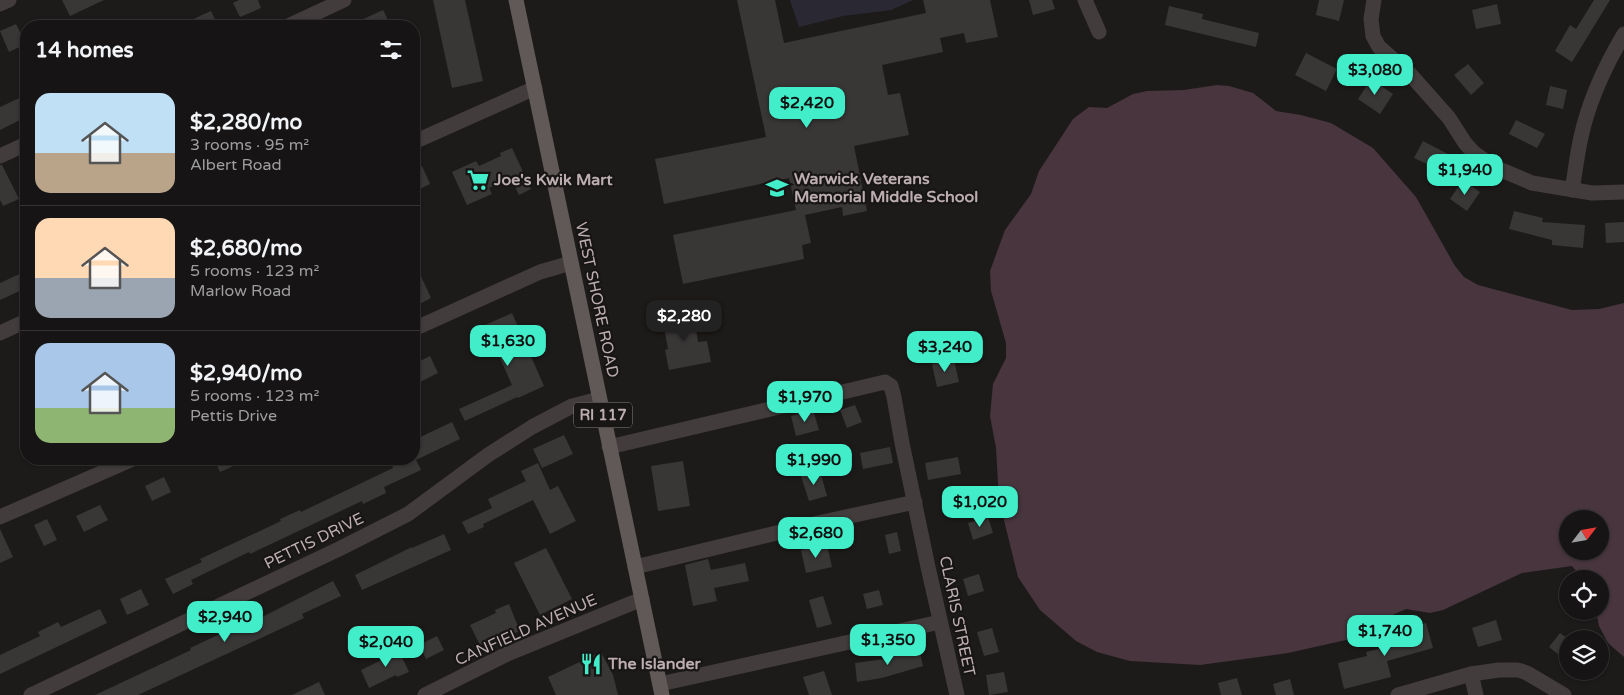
<!DOCTYPE html>
<html lang="en">
<head>
<meta charset="utf-8">
<style>
	:root { --surface:#161414; --page:#1f1d1d; --text:#f1f3f6; --muted:#9e9ea0; --line:#353334; --accent:#41eec9 }
	body { margin:0; font-family:"Varela Round",sans-serif; background:var(--page); color:var(--text); height:100vh; display:flex; flex-direction:column; font-size:19px; white-space:nowrap }
	* { box-sizing:border-box; margin:0 }
	p { font-size:16px; color:var(--muted) }
	.icon { flex:none; width:28px; height:28px; fill:none; stroke:currentColor; stroke-width:2; stroke-linecap:round; stroke-linejoin:round }
	.map { position:relative; flex:1; overflow:hidden }
	.side { position:absolute; left:20px; top:20px; width:400px; height:445px; display:flex; flex-direction:column; background:var(--surface); border-radius:20px; box-shadow:0 1px 4px #0004,0 0 0 1px var(--line) }
	.side>* { flex:none }
	.needle { width:32px; rotate:59deg }
	.fabs { position:absolute; left:1559px; top:510px; display:grid; gap:10px }
	.fabs a { display:grid; place-items:center; width:50px; height:50px; border-radius:50%; background:var(--surface); box-shadow:0 1px 4px #0004,0 0 0 1px var(--line); font-size:25px }
	.price { position:absolute; translate:-50% -42px; padding:0 11px; border-radius:10px; background:var(--accent); color:#111; font-size:16px; line-height:32px; filter:drop-shadow(0 1px 2px #0008) }
	.price::after { content:''; position:absolute; left:50%; top:30px; width:15px; height:11px; margin-left:-8px; background:inherit; clip-path:polygon(0 0,100% 0,50% 100%) }
	.price.current { background:#222; color:#fff }
	ul { padding:0; list-style:none }
	li { display:flex; align-items:center; gap:15px; height:125px; padding:0 15px }
	li+li { border-top:1px solid var(--line) }
	li span { display:grid; place-items:center; flex:none; width:140px; height:100px; border-radius:15px; color:#555 }
	li>.icon { margin-inline-start:auto }
	span .icon { width:60px; height:60px; fill:#fffc; stroke-width:1 }
	li b { font-size:21px }
	h2 { display:flex; justify-content:space-between; align-items:center; height:60px; padding:0 15px; font-size:21px }
	.map>svg:first-child { display:block }
	.green { fill:#2a2832 }
	.water { fill:#48353e; fill-rule:evenodd }
	.building { fill:#393636 }
	.lines { fill:none; stroke-linecap:round; stroke-linejoin:round }
	.street { stroke:#423c3c; stroke-width:15 }
	.primary { stroke:#615858; stroke-width:15 }
	.labels { text-anchor:middle; dominant-baseline:central; stroke-width:4.5; stroke-linejoin:round; paint-order:stroke }
	.shield { fill:#181615; stroke:#8b8082; stroke-width:1 }
	.shield-label { font-size:15px; font-weight:bold; fill:#bcadb0 }
	.poi-label { font-size:16px; font-weight:bold; fill:#bcadb0; stroke:#181615; text-anchor:start }
	.street-label { font-size:16px; fill:#bcadb0; stroke:#181615 }
</style>
</head>
<body>
<div class="map">
<svg width="1624" height="695" viewBox="0 0 1624 695">
	<rect width="100%" height="100%" fill="#1d1b1a"/>
	<!-- green -->
	<path class="green" d="M790,0H913L891,10L843,16L799,27Z"/>
	<!-- water -->
	<path class="water" d="M1217,85L1229,86L1253,93L1276,111L1301,115L1331,123L1373,148L1416,197L1455,266L1464,277L1478,285L1572,310L1599,309L1624,303V657L1608,643L1599,626L1596,611H1600V579H1582L1572,566L1522,573L1443,610L1430,613L1406,609L1381,620L1355,638L1288,653L1200,665L1130,661L1097,652L1076,641L1040,610L1018,577L999,500L996,448L990,416L993,384L1006,358V343L991,291L990,271L1005,230L1031,194L1039,171L1073,119L1089,107L1107,108L1133,94L1147,91L1184,90ZM1568,519H1600V551H1568Z"/>
	<!-- building -->
	<g class="building">
		<path d="M62,0H104L70,16Z"/>
		<path d="M239,0H258L261,8L240,17L233,3Z"/>
		<path d="M433,0H465L483,81L452,88Z"/>
		<path d="M737,0H775L784,43L926,13L923,0H990L998,37L966,43L964,33L940,38L943,52L882,65L888,95L900,93L909,135L854,146L867,211L843,216L842,207L805,215L811,243L802,245L804,259L683,284L673,235L796,210L789,178L664,204L655,159L766,137Z"/>
		<path d="M1029,0H1052L1055,9L1033,15Z"/>
		<path d="M1319,0H1344L1339,21L1316,15Z"/>
		<path d="M1594,0H1610L1572,62L1555,51L1570,25L1576,29Z"/>
		<path d="M1497,4L1501,24L1476,29L1472,10Z"/>
		<path d="M1169,6L1203,14L1202,19L1259,33L1256,47L1165,25Z"/>
		<path d="M383,10L391,26H348Z"/>
		<path d="M211,11L218,26H178Z"/>
		<path d="M16,24L26,44L9,52L0,31Z"/>
		<path d="M1306,53L1337,69L1326,91L1295,75Z"/>
		<path d="M1468,64L1484,83L1471,95L1454,75Z"/>
		<path d="M1371,79L1393,94L1380,114L1358,99Z"/>
		<path d="M1550,86L1567,90L1563,109L1546,105Z"/>
		<path d="M26,95V117L0,130V107Z"/>
		<path d="M1516,120L1545,134L1537,148L1509,134Z"/>
		<path d="M1423,141L1448,154L1440,170L1414,158Z"/>
		<path d="M512,148L531,189L519,195L511,178L489,188L492,194L467,205L452,172L476,161L479,166L501,156L500,153Z"/>
		<path d="M0,165H2L19,199L3,206L0,200Z"/>
		<path d="M422,166L430,184L414,192V170Z"/>
		<path d="M1463,180L1480,192L1467,211L1450,199Z"/>
		<path d="M1514,211L1543,218L1542,222L1585,225L1583,248L1552,245V240L1509,229Z"/>
		<path d="M1624,222V242L1606,243L1605,223Z"/>
		<path d="M414,261L431,298L414,307Z"/>
		<path d="M26,271V288L0,300V283Z"/>
		<path d="M693,310L698,342L707,341L711,362L669,370L665,350L668,349L662,316Z"/>
		<path d="M512,313L544,386L518,398L517,397L465,421L459,409L512,385L485,325Z"/>
		<path d="M430,356L438,373L414,385V364Z"/>
		<path d="M954,360L959,382L937,387L932,364Z"/>
		<path d="M855,405L862,422L847,428L840,410Z"/>
		<path d="M813,410L819,430L796,436L791,416Z"/>
		<path d="M452,422L460,439L416,460L421,470L384,487L386,493L363,504L362,501L250,554L249,552L191,580L193,584L173,594L165,579L202,562L200,559L281,521L280,519L300,510L301,512L393,468L391,462L398,459H414V440Z"/>
		<path d="M564,435L573,454L542,468L533,449Z"/>
		<path d="M890,447L893,463L863,469L860,453Z"/>
		<path d="M958,457L961,474L928,480L925,463Z"/>
		<path d="M214,459H249L220,472Z"/>
		<path d="M683,461L690,506L658,511L651,466Z"/>
		<path d="M538,463L550,490L558,486L576,521L550,534L533,500L483,524L484,527L468,534L462,522L492,508L488,499L526,481L521,471Z"/>
		<path d="M820,471L827,496L809,501L801,476Z"/>
		<path d="M164,477L171,492L152,501L145,486Z"/>
		<path d="M100,505L108,520L84,532L76,516Z"/>
		<path d="M988,517L993,533L973,540L968,523Z"/>
		<path d="M47,519L57,540L44,546L34,525Z"/>
		<path d="M0,529L13,557L0,563Z"/>
		<path d="M897,532L901,551L889,554L885,535Z"/>
		<path d="M444,534L451,550L362,590L355,575L412,547V548Z"/>
		<path d="M827,545L832,567L806,573L801,550Z"/>
		<path d="M546,548L572,599L540,615L514,563Z"/>
		<path d="M708,559L711,570L745,563L749,581L714,588L717,601L693,606L685,565Z"/>
		<path d="M979,574L984,591L968,596L963,579Z"/>
		<path d="M333,581L341,596L302,614L304,618L138,695H95L191,650L190,648L220,634L221,637L264,616Z"/>
		<path d="M141,589L149,605L127,615L120,599Z"/>
		<path d="M879,590L883,605L867,609L863,594Z"/>
		<path d="M823,596L832,624L817,628L809,600Z"/>
		<path d="M509,604L520,631L481,647L470,625L496,613L495,610Z"/>
		<path d="M100,609L107,623L0,674V655L40,636L38,632L58,622L61,627Z"/>
		<path d="M1496,620L1502,640L1478,647L1472,628Z"/>
		<path d="M1426,623L1433,648L1387,661L1391,677L1344,689L1338,663L1367,656L1366,652L1395,645L1391,633Z"/>
		<path d="M992,628L999,652L984,656L977,632Z"/>
		<path d="M1560,633L1568,639V662L1549,647Z"/>
		<path d="M437,636L444,650L426,659L419,645Z"/>
		<path d="M396,645L409,672L397,677L396,675L369,688L361,670L388,657L385,651Z"/>
		<path d="M919,649L923,666L882,678L857,682L855,663L885,659Z"/>
		<path d="M601,652L613,675L618,695H556L548,677Z"/>
		<path d="M824,671L832,695H809L803,677Z"/>
		<path d="M1004,672L1008,692L989,695L986,675Z"/>
		<path d="M1237,678L1242,695H1221L1218,683Z"/>
		<path d="M1290,679L1294,695H1276L1273,684Z"/>
		<path d="M319,682L325,695H292Z"/>
	</g>
	<g class="lines">
		<!-- street -->
		<g class="street">
			<path d="M1085,0L1099,32"/>
			<path d="M1374,0L1371,19L1373,36L1379,47L1410,74L1449,118L1465,143L1474,153L1494,167L1532,183L1592,193L1624,192"/>
			<path d="M0,4L9,0"/>
			<path d="M288,26L344,0"/>
			<path d="M414,142L535,88"/>
			<path d="M0,156L26,144"/>
			<path d="M1572,190C1575,173 1577,155 1581,137C1589,100 1605,66 1624,34"/>
			<path d="M414,329L540,272L571,263"/>
			<path d="M0,333L26,321"/>
			<path d="M609,447L885,382L891,386L894,397L902,443L928,567L957,695"/>
			<path d="M0,517L133,459"/>
			<path d="M635,567L818,523L915,502"/>
			<path d="M1471,674L1476,695"/>
			<path d="M660,684L940,622"/>
			<path d="M31,695L341,548L408,514L488,455L532,427L572,406L599,399"/>
			<path d="M425,695L507,654L642,599"/>
			<path d="M1398,695L1471,674L1499,670H1518L1527,673L1564,695"/>
		</g>
		<!-- primary -->
		<path class="primary" d="M516,0L662,695"/>
	</g>
	<!-- icons -->
	<defs>
		<g id="supermarket-bare" transform="scale(1.725)"><path d="M-6-5.5h2.5l.6 2H6L4.5 2H-2.5L-4.4-4H-6ZM-1.5 3.2a1.3 1.3 0 1 0 .1 0ZM3 3.2a1.3 1.3 0 1 0 .1 0Z" fill="#41eec9" stroke="#181615" stroke-width="2.5" paint-order="stroke"/></g>
		<g id="school-bare" transform="scale(1.725)"><path d="M0-5L7-2L0 1L-7-2ZM-4 1L0 2.5L4 1V4Q0 6-4 4Z" fill="#41eec9" stroke="#181615" stroke-width="2.5" paint-order="stroke"/></g>
		<g id="restaurant-bare" transform="scale(1.725)"><path d="M-5-6h1v4h1v-4h1v4h1v-4h1v5L-1.5 .5V6h-2V.5L-5-1ZM5-6V6H3V1.5H1.5Q1.5-4 5-6Z" fill="#41eec9" stroke="#181615" stroke-width="2.5" paint-order="stroke"/></g>
	</defs>
	<g fill-rule="evenodd">
		<use href="#supermarket-bare" x="478" y="180"/>
		<use href="#school-bare" x="777" y="188"/>
		<use href="#restaurant-bare" x="591" y="664"/>
	</g>
	<g class="labels">
		<!-- shield labels -->
		<rect class="shield" x="574" y="402.5" width="58" height="25" rx="4"/>
		<g class="shield-label">
			<text x="603" y="415">RI 117</text>
		</g>
		<!-- poi labels -->
		<g class="poi-label">
			<text x="794" y="179">Warwick Veterans<tspan x="794" dy="18">Memorial Middle School</tspan></text>
			<text x="494" y="180">Joe's Kwik Mart</text>
			<text x="608" y="664">The Islander</text>
		</g>
		<!-- street labels -->
		<g class="street-label">
			<text transform="translate(597 300) rotate(78)">WEST SHORE ROAD</text>
			<text transform="translate(314 541) rotate(-26)">PETTIS DRIVE</text>
			<text transform="translate(957 616) rotate(78)">CLARIS STREET</text>
			<text transform="translate(526 630) rotate(-24)">CANFIELD AVENUE</text>
		</g>
	</g>
</svg>
<div class="fabs">
<a><svg class="needle" viewBox="-14 -14 28 28"><path d="M0-13l5 13h-10z" fill="#e53935"/><path d="M0 13l5-13h-10z" fill="#9e9ea0"/></svg></a>
<a><svg class="icon" aria-label="locate" viewBox="0 0 24 24"><circle cx="12" cy="12" r="6"/><path d="M12 2v4M12 18v4M2 12h4M18 12h4"/></svg></a>
<a><svg class="icon" aria-label="layers" viewBox="0 0 24 24"><path d="M12 4l9 5-9 5-9-5zM3 14l9 5 9-5"/></svg></a>
</div>
<b class="price" style="left:1375px;top:96px">$3,080</b>
<b class="price" style="left:807px;top:129px">$2,420</b>
<b class="price" style="left:1465px;top:196px">$1,940</b>
<b class="price current" style="left:684px;top:342px">$2,280</b>
<b class="price" style="left:508px;top:367px">$1,630</b>
<b class="price" style="left:945px;top:373px">$3,240</b>
<b class="price" style="left:805px;top:423px">$1,970</b>
<b class="price" style="left:814px;top:486px">$1,990</b>
<b class="price" style="left:980px;top:528px">$1,020</b>
<b class="price" style="left:816px;top:559px">$2,680</b>
<b class="price" style="left:225px;top:643px">$2,940</b>
<b class="price" style="left:1385px;top:657px">$1,740</b>
<b class="price" style="left:888px;top:666px">$1,350</b>
<b class="price" style="left:386px;top:668px">$2,040</b>
<section class="side">
<h2>14 homes<svg class="icon" aria-label="filters" viewBox="0 0 24 24"><path d="M4 7h16M4 17h16"/><circle cx="9" cy="7" r="2"/><circle cx="15" cy="17" r="2"/></svg></h2>
<ul>
<li><span style="background:linear-gradient(#bfe0f5 60%,#b9a48a 0)"><svg class="icon" aria-label="home" viewBox="0 0 24 24"><path d="M3 11l9-7 9 7M6 9v11h12V9"/></svg></span><div><b>$2,280/mo</b><p>3 rooms · 95 m²</p><p>Albert Road</p></div></li>
<li><span style="background:linear-gradient(#ffd9b3 60%,#9aa5b1 0)"><svg class="icon" aria-label="home" viewBox="0 0 24 24"><path d="M3 11l9-7 9 7M6 9v11h12V9"/></svg></span><div><b>$2,680/mo</b><p>5 rooms · 123 m²</p><p>Marlow Road</p></div></li>
<li><span style="background:linear-gradient(#a9c7e8 65%,#8fb573 0)"><svg class="icon" aria-label="home" viewBox="0 0 24 24"><path d="M3 11l9-7 9 7M6 9v11h12V9"/></svg></span><div><b>$2,940/mo</b><p>5 rooms · 123 m²</p><p>Pettis Drive</p></div></li>
</ul>
</section>
</div>
</body>
</html>
